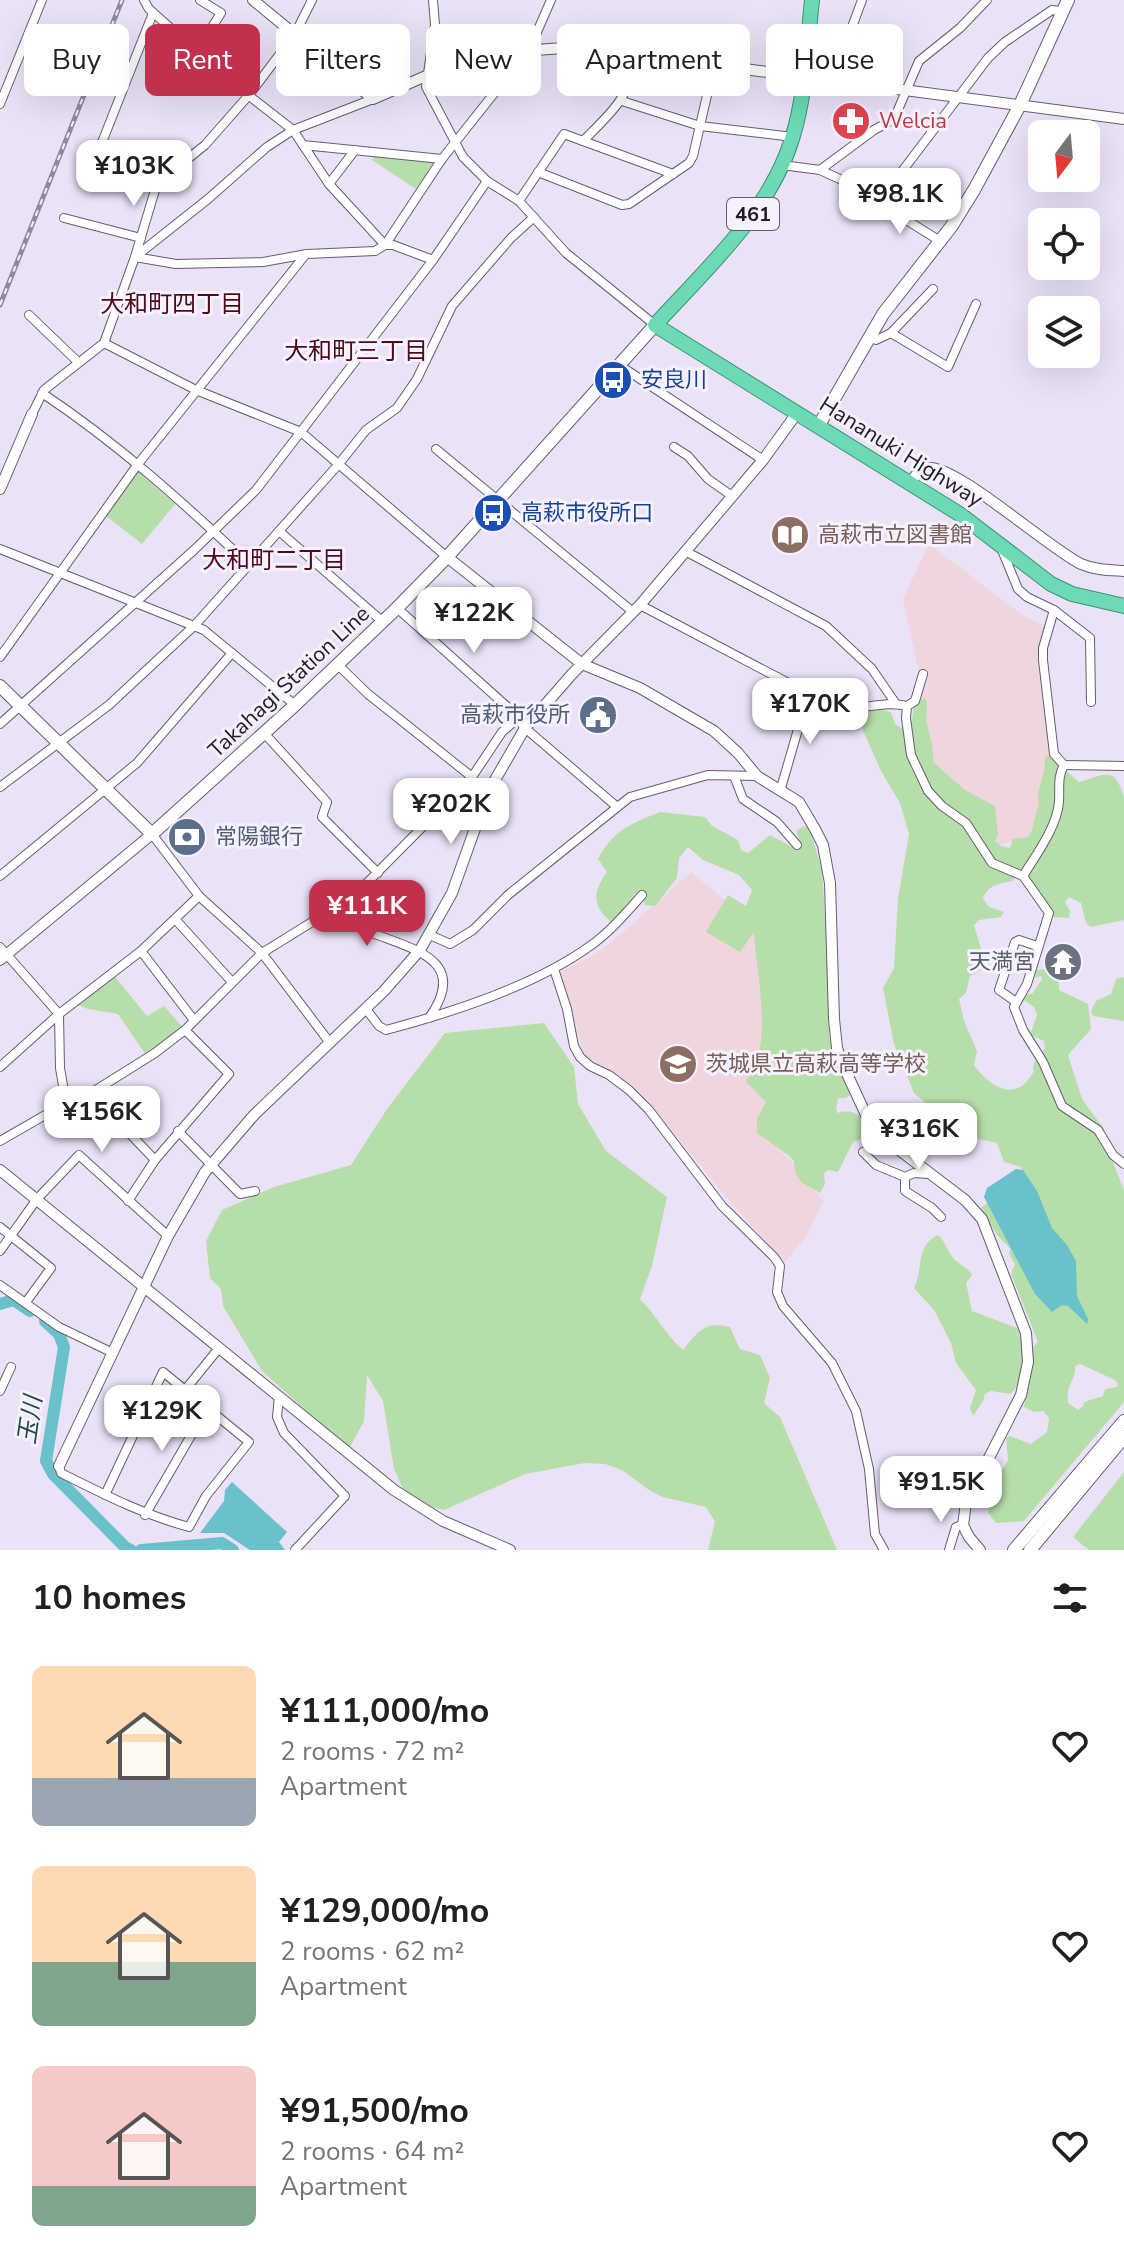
<!DOCTYPE html>
<html lang="en">
<head>
<meta charset="utf-8">
<style>
	:root { --surface:#fff; --page:#f6f6f6; --text:#202124; --muted:#757577; --accent:#c1314d }
	body { margin:0; font-family:"Nunito Sans","Noto Sans JP",sans-serif; background:var(--page); color:var(--text); height:100vh; display:flex; flex-direction:column; font-size:30px; white-space:nowrap }
	* { box-sizing:border-box; margin:0 }
	p { font-size:26px; color:var(--muted) }
	.icon { flex:none; width:44px; height:44px; fill:none; stroke:currentColor; stroke-width:2; stroke-linecap:round; stroke-linejoin:round }
	.map { position:relative; height:1550px; overflow:hidden }
	.drawer { display:flex; flex-direction:column; background:var(--surface); flex:1 }
	.drawer>* { flex:none }
	.hud { position:absolute; left:24px; top:24px; width:1076px; height:72px; display:flex; gap:16px }
	.needle { width:52px; rotate:196deg }
	.controls { position:absolute; left:1028px; top:120px; display:grid; gap:16px }
	.controls a { display:grid; place-items:center; width:72px; height:72px; border-radius:12px; background:var(--surface); box-shadow:0 8px 32px #0002; font-size:40px }
	.price { position:absolute; translate:-50% -68px; padding:0 18px; border-radius:16px; background:#fff; color:#222; font-size:26px; line-height:52px; filter:drop-shadow(0 2px 4px #0008) }
	.price::after { content:''; position:absolute; left:50%; top:48px; width:24px; height:18px; margin-left:-12px; background:inherit; clip-path:polygon(0 0,100% 0,50% 100%) }
	.price.active { background:var(--accent); color:#fff }
	ul { padding:0; list-style:none }
	li { display:flex; align-items:center; gap:24px; height:200px; padding:0 32px }
	li span { display:grid; place-items:center; flex:none; width:224px; height:160px; border-radius:12px; color:#555 }
	li>.icon { margin-inline-start:auto }
	span .icon { width:96px; height:96px; fill:#fffc; stroke-width:1 }
	li b { font-size:34px }
	h2 { display:flex; justify-content:space-between; align-items:center; height:96px; padding:0 32px; font-size:34px }
	.tag { padding:0 28px; border-radius:12px; background:var(--surface); box-shadow:0 8px 32px #0002; font-size:28px; line-height:72px }
	.tag.active { background:var(--accent); color:#fff }
	.map>svg:first-child { display:block }
	.education { fill:#eed5de }
	.green { fill:#b6dea9; fill-rule:evenodd }
	.water { fill:#69c1cb }
	.lines { fill:none; stroke-linecap:round; stroke-linejoin:round }
	.river { stroke:#69c1cb; stroke-width:12 }
	.minor-casing { stroke:#655d70; stroke-width:10 }
	.tertiary-casing { stroke:#655d70; stroke-width:12 }
	.secondary-casing { stroke:#655d70; stroke-width:14 }
	.trunk-casing { stroke:#3a9276; stroke-width:16 }
	.minor { stroke:#fff; stroke-width:8 }
	.tertiary { stroke:#fff; stroke-width:10 }
	.secondary { stroke:#fff; stroke-width:12 }
	.trunk { stroke:#6cdab4; stroke-width:14 }
	.rail-casing { stroke:#8f8999; stroke-width:5 }
	.rail { stroke:#f6f1fe; stroke-width:2; stroke-dasharray:6; stroke-linecap:butt }
	.labels { text-anchor:middle; dominant-baseline:central; stroke-width:6; stroke-linejoin:round; paint-order:stroke }
	.shield { fill:#f6f1fe; stroke:#605d66; stroke-width:2 }
	.shield-label { font-size:20px; font-weight:bold; fill:#201d25 }
	.health-label { font-size:22px; fill:#be3a42; stroke:#f6f1fe; text-anchor:start }
	.transit-label { font-size:22px; fill:#164399; stroke:#f6f1fe; text-anchor:start }
	.street-label { font-size:22px; fill:#201d25; stroke:#f6f1fe }
	.education-label { font-size:22px; fill:#785e54; stroke:#f6f1fe; text-anchor:start }
	.service-label { font-size:22px; fill:#4e5e75; stroke:#f6f1fe; text-anchor:end }
	.worship-label { font-size:22px; fill:#5b616d; stroke:#f6f1fe; text-anchor:end }
	.neighbourhood-label { font-size:24px; fill:#4f0919; stroke:#f6f1fe }
	.water-label { font-size:24px; font-style:italic; fill:#20494d; stroke:#f6f1fe }
</style>
</head>
<body>
<div class="map">
<svg width="1124" height="1550" viewBox="0 0 1124 1550">
	<rect width="100%" height="100%" fill="#ebe2f8"/>
	<!-- education -->
	<g class="education">
		<path d="M929,544L1025,617L1047,627L1042,638L1053,765L1029,842L997,844L992,807L945,789L914,723L919,672L903,599Z"/>
		<path d="M691,872L765,933L768,1031L752,1078L770,1109L772,1143L803,1173L823,1201L807,1235L785,1262L719,1189L645,1097L632,1085L585,1056L560,972L594,955L613,941Z"/>
	</g>
	<!-- green -->
	<g class="green">
		<path d="M375,154L435,161L416,189L372,160Z"/>
		<path d="M137,471L175,504L142,544L105,515Z"/>
		<path d="M925,698C929,707 925,714 927,723C930,737 934,747 933,762L965,790L995,806L998,835L995,841L1001,846L1010,848L1013,839L1028,837C1035,829 1033,816 1039,806C1035,791 1046,774 1045,758L1049,754L1060,752L1065,770L1079,782C1105,775 1114,764 1124,797V920L1091,927L1086,923L1081,903L1069,897L1065,902L1070,911L1069,918L1053,917L1028,880L1015,876L1013,881C1000,883 987,885 983,899L989,907L1004,912L1001,917L979,920L974,925L981,949L979,961L982,969L970,976L966,993L959,999L964,1021L977,1051L974,1065C988,1085 1014,1103 1031,1076C1038,1066 1031,1075 1034,1064C1036,1059 1042,1052 1045,1048L1044,1041L1033,1036L1031,1032L1037,1015L1034,1007L1024,1000L1027,994H1032L1042,979L1041,976L1035,978L1036,970L1044,969L1054,951L1068,952L1069,957H1058L1059,990L1088,1004L1091,1029L1068,1055L1082,1099L1104,1129L1112,1160L1124,1190V1402L1024,1521L996,1523L988,1513L993,1486L1008,1460L1006,1438L1010,1436L1031,1444L1047,1432L1049,1418L1043,1411L1034,1412L1024,1407L1034,1346L1038,1342L1011,1274L1015,1264L1009,1254L1010,1248C997,1238 992,1224 981,1213V1208L987,1203L1001,1217L1006,1239L1010,1241L1023,1172L1021,1167L1004,1162L997,1143L974,1138L972,1130L964,1126L953,1127L914,1093L894,1044L883,988L894,968L898,899L909,834L900,803L881,771L858,719L861,712L879,709L891,712L895,724L906,731L912,723L914,703ZM1080,1364L1115,1380L1118,1384L1117,1387L1105,1389L1103,1396L1084,1402L1083,1406L1078,1410L1068,1403C1065,1384 1077,1379 1075,1366Z"/>
		<path d="M660,812L705,817L712,826L738,840L741,850L748,853L770,835L799,851L800,842L796,831L804,826L809,827L822,870L830,992L829,1036L835,1059L853,1093L846,1098H838L836,1110L838,1113C855,1107 872,1121 865,1138L853,1142L838,1172L828,1170L824,1173L825,1184L820,1193L801,1182L795,1172L794,1161L788,1155L757,1133V1119L766,1102L746,1082C775,1045 756,975 754,932L740,952L706,932L728,895L746,906L752,890L739,875L703,860L688,847L679,858L677,878L655,906L645,905L640,893L635,894L612,922C591,907 593,891 607,872L598,859C614,829 631,824 660,812Z"/>
		<path d="M112,973L147,1016L164,1006L185,1030L148,1058L118,1014L88,1009L73,1003Z"/>
		<path d="M1124,977V1021L1093,1016L1091,1011L1096,1001L1111,994L1116,979Z"/>
		<path d="M544,1023L574,1067L578,1104L606,1151L667,1197L652,1266L640,1299C656,1315 666,1335 683,1350C698,1332 704,1321 730,1327L740,1349L760,1355L770,1378L764,1403L780,1417L837,1550H708L715,1522L706,1507L662,1497L649,1490L622,1470L605,1464L585,1463L525,1474L444,1510L420,1504L403,1489L394,1469L383,1401L367,1375L364,1421L349,1449L262,1371L223,1306L221,1289L210,1278L206,1241L222,1210L274,1187L351,1165L387,1109L445,1033Z"/>
		<path d="M938,1235C946,1242 948,1253 955,1260C962,1266 967,1267 972,1275L966,1283L972,1311L1017,1328C1026,1344 1025,1380 1011,1394L991,1391L985,1394L983,1401L973,1416L970,1408L976,1390L956,1363L951,1343L934,1310L914,1288C924,1268 915,1246 938,1235Z"/>
		<path d="M1124,1472V1550H1089L1073,1537Z"/>
	</g>
	<!-- water -->
	<g class="water">
		<path d="M1016,1169L1023,1170L1037,1191L1052,1228L1067,1245L1076,1261L1077,1296L1088,1319L1087,1324L1068,1306L1062,1305L1052,1312L1035,1294L984,1197L987,1188Z"/>
		<path d="M232,1482L287,1532L279,1542L285,1550H250L224,1533H200L224,1501L225,1490Z"/>
	</g>
	<g class="lines">
		<!-- river -->
		<g class="river">
			<path d="M0,1304L14,1300L30,1311"/>
			<path d="M45,1321L59,1334L64,1347L46,1461L53,1474L125,1547L131,1550"/>
			<path d="M141,1550L222,1543L233,1550"/>
		</g>
		<!-- minor casing -->
		<g class="minor-casing">
			<g id="minor">
				<path d="M144,0L149,9L234,84L293,130L303,145"/>
				<path d="M433,0L435,25L426,87L463,157L487,181L519,201L566,253L655,325"/>
				<path d="M197,51L221,13L200,0"/>
				<path d="M832,81L862,0"/>
				<path d="M373,99L293,130L267,147L208,199L135,257L176,264L263,262L307,254L375,251L385,245L442,159L303,145L329,184L385,245H393L433,260"/>
				<path d="M622,101L700,126L793,137"/>
				<path d="M0,104L42,0"/>
				<path d="M583,141L673,174"/>
				<path d="M99,150L153,13"/>
				<path d="M442,159L530,48L551,0"/>
				<path d="M782,165L820,170L844,181L940,241"/>
				<path d="M820,170L874,130L894,119L919,61L960,28L987,0"/>
				<path d="M538,172L622,205L629,204L689,163L693,156L714,65"/>
				<path d="M329,184L355,150"/>
				<path d="M519,201L564,134L583,141C614,110 627,100 637,57"/>
				<path d="M878,203L988,58L1005,42L1052,10L1061,11"/>
				<path d="M64,218L141,238"/>
				<path d="M29,315L78,362"/>
				<path d="M891,333L948,367L976,304"/>
				<path d="M869,335L876,340L891,333L933,289"/>
				<path d="M104,343L196,390L301,432L447,557"/>
				<path d="M619,365L763,460"/>
				<path d="M42,393C117,443 183,502 248,564"/>
				<path d="M32,414L44,390L104,343L135,257L155,190L168,175L205,145L249,95L295,34L312,0"/>
				<path d="M674,447L688,456L708,479L732,496"/>
				<path d="M436,449L633,612"/>
				<path d="M279,531L383,622"/>
				<path d="M0,549L204,630L295,705"/>
				<path d="M1002,550L1018,589L1027,597L1054,610L1043,648V660L1054,754L1064,765C1057,778 1060,787 1059,802C1057,827 1036,855 1023,876"/>
				<path d="M685,551L826,626L872,669L896,704"/>
				<path d="M640,605L836,708C859,711 885,700 907,706"/>
				<path d="M397,608L513,712L525,728L616,806"/>
				<path d="M1054,610L1090,638L1091,702"/>
				<path d="M0,657L138,464L306,254"/>
				<path d="M338,665L368,694L472,777"/>
				<path d="M923,674L915,701L907,706L906,718L911,755L928,791L942,806L966,823L992,863L1023,876L1049,913L1027,984L1014,1007L1023,1030L1043,1062L1062,1106L1098,1130L1113,1155L1124,1164"/>
				<path d="M0,724L194,550L256,490L433,260L487,181"/>
				<path d="M264,733L327,802L322,817L378,873"/>
				<path d="M1064,765L1124,766"/>
				<path d="M734,776L743,799L777,822L797,845"/>
				<path d="M0,787L109,705L194,626L338,465L366,430L397,408L417,379L452,306L511,238L534,217"/>
				<path d="M781,788L808,695"/>
				<path d="M152,834L199,896L262,953L330,1043"/>
				<path d="M0,876L137,763L232,653"/>
				<path d="M333,908C345,917 357,926 370,932C411,949 471,959 429,1018"/>
				<path d="M175,919L232,982"/>
				<path d="M430,935L450,944L473,930L508,895L630,797L708,775L757,776"/>
				<path d="M0,947L59,1014L0,1067"/>
				<path d="M141,951L193,1019"/>
				<path d="M554,969L567,1009L574,1046L580,1057L590,1066L609,1075L629,1090L649,1110L722,1206L774,1257L780,1266L777,1292L783,1306L832,1363L856,1411L869,1469L875,1534L884,1550"/>
				<path d="M1016,1002L999,990L1015,942L1019,940L1037,946"/>
				<path d="M366,1009L379,1026L386,1030C450,1013 536,985 590,946C610,932 626,913 642,895"/>
				<path d="M91,1093L155,1160"/>
				<path d="M66,1103L60,1068L59,1014L141,951L199,896"/>
				<path d="M178,1131L240,1194L255,1191"/>
				<path d="M0,1141L66,1103L91,1093L155,1053L185,1030L262,953L354,896L472,777L502,732L517,719"/>
				<path d="M863,1152L876,1165L905,1177V1191L932,1208L941,1217"/>
				<path d="M905,1177L914,1173L929,1174"/>
				<path d="M128,1201L155,1160L229,1074L185,1030"/>
				<path d="M0,1227L51,1268L26,1302"/>
				<path d="M0,1251L37,1199L79,1155L168,1236"/>
				<path d="M0,1285L59,1327L113,1353"/>
				<path d="M185,1390L219,1348"/>
				<path d="M0,1391L11,1367"/>
				<path d="M279,1396L277,1417L284,1433L345,1496L295,1550"/>
				<path d="M59,1466L61,1473C105,1495 142,1514 189,1527L206,1496L249,1442L163,1372L105,1495"/>
				<path d="M145,1515L207,1408"/>
				<path d="M949,1550L956,1527L963,1525"/>
			</g>
		</g>
		<!-- tertiary casing -->
		<g class="tertiary-casing">
			<g id="tertiary">
				<path d="M253,0L373,99L426,76L509,52L563,48L714,65L1124,119"/>
				<path d="M910,483C915,476 920,469 929,468C956,465 1051,550 1081,564C1095,570 1109,570 1124,571"/>
				<path d="M0,489L32,414"/>
				<path d="M447,557L582,664L640,688L714,731L738,753L757,776L799,802L815,829L823,845L830,883L834,1019L837,1048L842,1063L873,1130L965,1200L982,1219L1026,1333L1028,1362L1021,1395L966,1503L963,1525L969,1537L980,1550"/>
				<path d="M0,960L152,834"/>
				<path d="M0,1170L394,1490L443,1521L510,1550"/>
				<path d="M59,1466L168,1236L205,1172L254,1115L384,991L420,950L452,893L488,792L525,728L572,674L640,605L763,460L797,413"/>
			</g>
		</g>
		<!-- secondary casing -->
		<g class="secondary-casing">
			<g id="secondary">
				<path d="M819,425L883,314L951,227L974,190L1020,105L1068,0"/>
				<path d="M0,686L152,834L295,705L397,608L447,557L655,325"/>
				<path d="M1014,1550L1124,1421"/>
				<path d="M1030,1550L1124,1437"/>
			</g>
		</g>
		<!-- trunk casing -->
		<g class="trunk-casing">
			<path id="trunk" d="M812,0C807,46 806,95 792,139C769,213 706,269 655,325L961,515L1051,584L1072,594L1124,606"/>
		</g>
		<!-- minor -->
		<use href="#minor" class="minor"/>
		<!-- tertiary -->
		<use href="#tertiary" class="tertiary"/>
		<!-- secondary -->
		<use href="#secondary" class="secondary"/>
		<!-- trunk -->
		<use href="#trunk" class="trunk"/>
		<!-- rail casing -->
		<g class="rail-casing">
			<path id="rail" d="M0,305L122,0"/>
		</g>
		<!-- rail -->
		<use href="#rail" class="rail"/>
	</g>
	<!-- icons -->
	<defs>
		<g id="pharmacy-disc" transform="scale(2)"><circle r="9.5" fill="#e0444e" stroke="#f6f1fe"/><path d="M-2-6h4v4h4v4h-4v4h-4v-4h-4v-4h4Z" fill="#fff"/></g>
		<g id="bus-disc" transform="scale(2)"><circle r="9.5" fill="#1a4fb4" stroke="#f6f1fe"/><path d="M-5-6H5V4H4V6H2V4H-2V6H-4V4H-5ZM-3.5-4V0h7V-4ZM-3.5 1.2v1.5H-2V1.2ZM2 1.2v1.5H3.5V1.2Z" fill="#fff"/></g>
		<g id="library-disc" transform="scale(2)"><circle r="9.5" fill="#8d6e63" stroke="#f6f1fe"/><path d="M-6-4Q-3-5.5-.7-3.5V5Q-3 3-6 4ZM6-4Q3-5.5 .7-3.5V5Q3 3 6 4Z" fill="#fff"/></g>
		<g id="civic-disc" transform="scale(2)"><circle r="9.5" fill="#5c6f8a" stroke="#f6f1fe"/><path d="M-.6-6.5H3V-4.5H.6V-3L4-1V1h2V6H-6V1h2V-1L-.6-3ZM-1.2 2.5V6h2.4V2.5Z" fill="#fff"/></g>
		<g id="bank-disc" transform="scale(2)"><circle r="9.5" fill="#5c6f8a" stroke="#f6f1fe"/><path d="M-6-4H6V4H-6ZM0-2.3a2.3 2.3 0 1 0 0 4.6a2.3 2.3 0 1 0 0-4.6Z" fill="#fff"/></g>
		<g id="temple-disc" transform="scale(2)"><circle r="9.5" fill="#6b7280" stroke="#f6f1fe"/><path d="M0-6L5-2H3V0L6.5 2.5H4V6H1.5V3h-3V6H-4V2.5H-6.5L-3 0V-2H-5Z" fill="#fff"/></g>
		<g id="school-disc" transform="scale(2)"><circle r="9.5" fill="#8d6e63" stroke="#f6f1fe"/><path d="M0-5L7-2L0 1L-7-2ZM-4 1L0 2.5L4 1V4Q0 6-4 4Z" fill="#fff"/></g>
	</defs>
	<g fill-rule="evenodd">
		<use href="#pharmacy-disc" x="851" y="121"/>
		<use href="#bus-disc" x="613" y="380"/>
		<use href="#bus-disc" x="493" y="513"/>
		<use href="#library-disc" x="790" y="535"/>
		<use href="#civic-disc" x="598" y="715"/>
		<use href="#bank-disc" x="187" y="837"/>
		<use href="#temple-disc" x="1063" y="962"/>
		<use href="#school-disc" x="678" y="1064"/>
	</g>
	<g class="labels">
		<!-- shield labels -->
		<rect class="shield" x="727" y="198" width="52" height="32" rx="6"/>
		<g class="shield-label">
			<text x="753" y="214">461</text>
		</g>
		<!-- health labels -->
		<g class="health-label">
			<text x="879" y="121">Welcia</text>
		</g>
		<!-- transit labels -->
		<g class="transit-label">
			<text x="641" y="380">安良川</text>
			<text x="521" y="513">高萩市役所口</text>
		</g>
		<!-- street labels -->
		<g class="street-label">
			<text transform="translate(901 452) rotate(32)">Hananuki Highway</text>
			<text transform="translate(289 682) rotate(-43)">Takahagi Station Line</text>
		</g>
		<!-- education labels -->
		<g class="education-label">
			<text x="818" y="535">高萩市立図書館</text>
			<text x="706" y="1064">茨城県立高萩高等学校</text>
		</g>
		<!-- service labels -->
		<g class="service-label">
			<text x="570" y="715">高萩市役所</text>
			<text x="215" y="837" text-anchor="start">常陽銀行</text>
		</g>
		<!-- worship labels -->
		<g class="worship-label">
			<text x="1035" y="962">天満宮</text>
		</g>
		<!-- neighbourhood labels -->
		<g class="neighbourhood-label">
			<text x="172" y="304">大和町四丁目</text>
			<text x="356" y="351">大和町三丁目</text>
			<text x="274" y="560">大和町二丁目</text>
		</g>
		<!-- water labels -->
		<g class="water-label">
			<text transform="translate(30 1420) rotate(-82)">玉川</text>
		</g>
	</g>
</svg>
<div class="controls">
<a><svg class="needle" viewBox="-14 -14 28 28"><path d="M0-13l5 13h-10z" fill="#e53935"/><path d="M0 13l5-13h-10z" fill="#757577"/></svg></a>
<a><svg class="icon" aria-label="locate" viewBox="0 0 24 24"><circle cx="12" cy="12" r="6"/><path d="M12 2v4M12 18v4M2 12h4M18 12h4"/></svg></a>
<a><svg class="icon" aria-label="layers" viewBox="0 0 24 24"><path d="M12 4l9 5-9 5-9-5zM3 14l9 5 9-5"/></svg></a>
</div>
<b class="price" style="left:134px;top:208px">¥103K</b>
<b class="price" style="left:900px;top:236px">¥98.1K</b>
<b class="price" style="left:474px;top:655px">¥122K</b>
<b class="price" style="left:810px;top:746px">¥170K</b>
<b class="price" style="left:451px;top:846px">¥202K</b>
<b class="price active" style="left:367px;top:948px">¥111K</b>
<b class="price" style="left:102px;top:1154px">¥156K</b>
<b class="price" style="left:919px;top:1171px">¥316K</b>
<b class="price" style="left:162px;top:1453px">¥129K</b>
<b class="price" style="left:941px;top:1524px">¥91.5K</b>
<div class="hud">
<a class="tag">Buy</a>
<a class="tag active">Rent</a>
<a class="tag">Filters</a>
<a class="tag">New</a>
<a class="tag">Apartment</a>
<a class="tag">House</a>
</div>
</div>
<section class="drawer">
<h2>10 homes<svg class="icon" aria-label="filters" viewBox="0 0 24 24"><path d="M4 7h16M4 17h16"/><circle cx="9" cy="7" r="2"/><circle cx="15" cy="17" r="2"/></svg></h2>
<ul>
<li><span style="background:linear-gradient(#ffd9b3 70%,#9aa5b1 0)"><svg class="icon" aria-label="home" viewBox="0 0 24 24"><path d="M3 11l9-7 9 7M6 9v11h12V9"/></svg></span><div><b>¥111,000/mo</b><p>2 rooms · 72 m²</p><p>Apartment</p></div><svg class="icon" aria-label="heart" viewBox="0 0 24 24"><path d="M12 20l-8-8c-3-5 5-10 8-4 3-6 11-1 8 4z"/></svg></li>
<li><span style="background:linear-gradient(#ffd9b3 60%,#7fa58c 0)"><svg class="icon" aria-label="home" viewBox="0 0 24 24"><path d="M3 11l9-7 9 7M6 9v11h12V9"/></svg></span><div><b>¥129,000/mo</b><p>2 rooms · 62 m²</p><p>Apartment</p></div><svg class="icon" aria-label="heart" viewBox="0 0 24 24"><path d="M12 20l-8-8c-3-5 5-10 8-4 3-6 11-1 8 4z"/></svg></li>
<li><span style="background:linear-gradient(#f6c9c9 75%,#7fa58c 0)"><svg class="icon" aria-label="home" viewBox="0 0 24 24"><path d="M3 11l9-7 9 7M6 9v11h12V9"/></svg></span><div><b>¥91,500/mo</b><p>2 rooms · 64 m²</p><p>Apartment</p></div><svg class="icon" aria-label="heart" viewBox="0 0 24 24"><path d="M12 20l-8-8c-3-5 5-10 8-4 3-6 11-1 8 4z"/></svg></li>
</ul>
</section>
</body>
</html>
